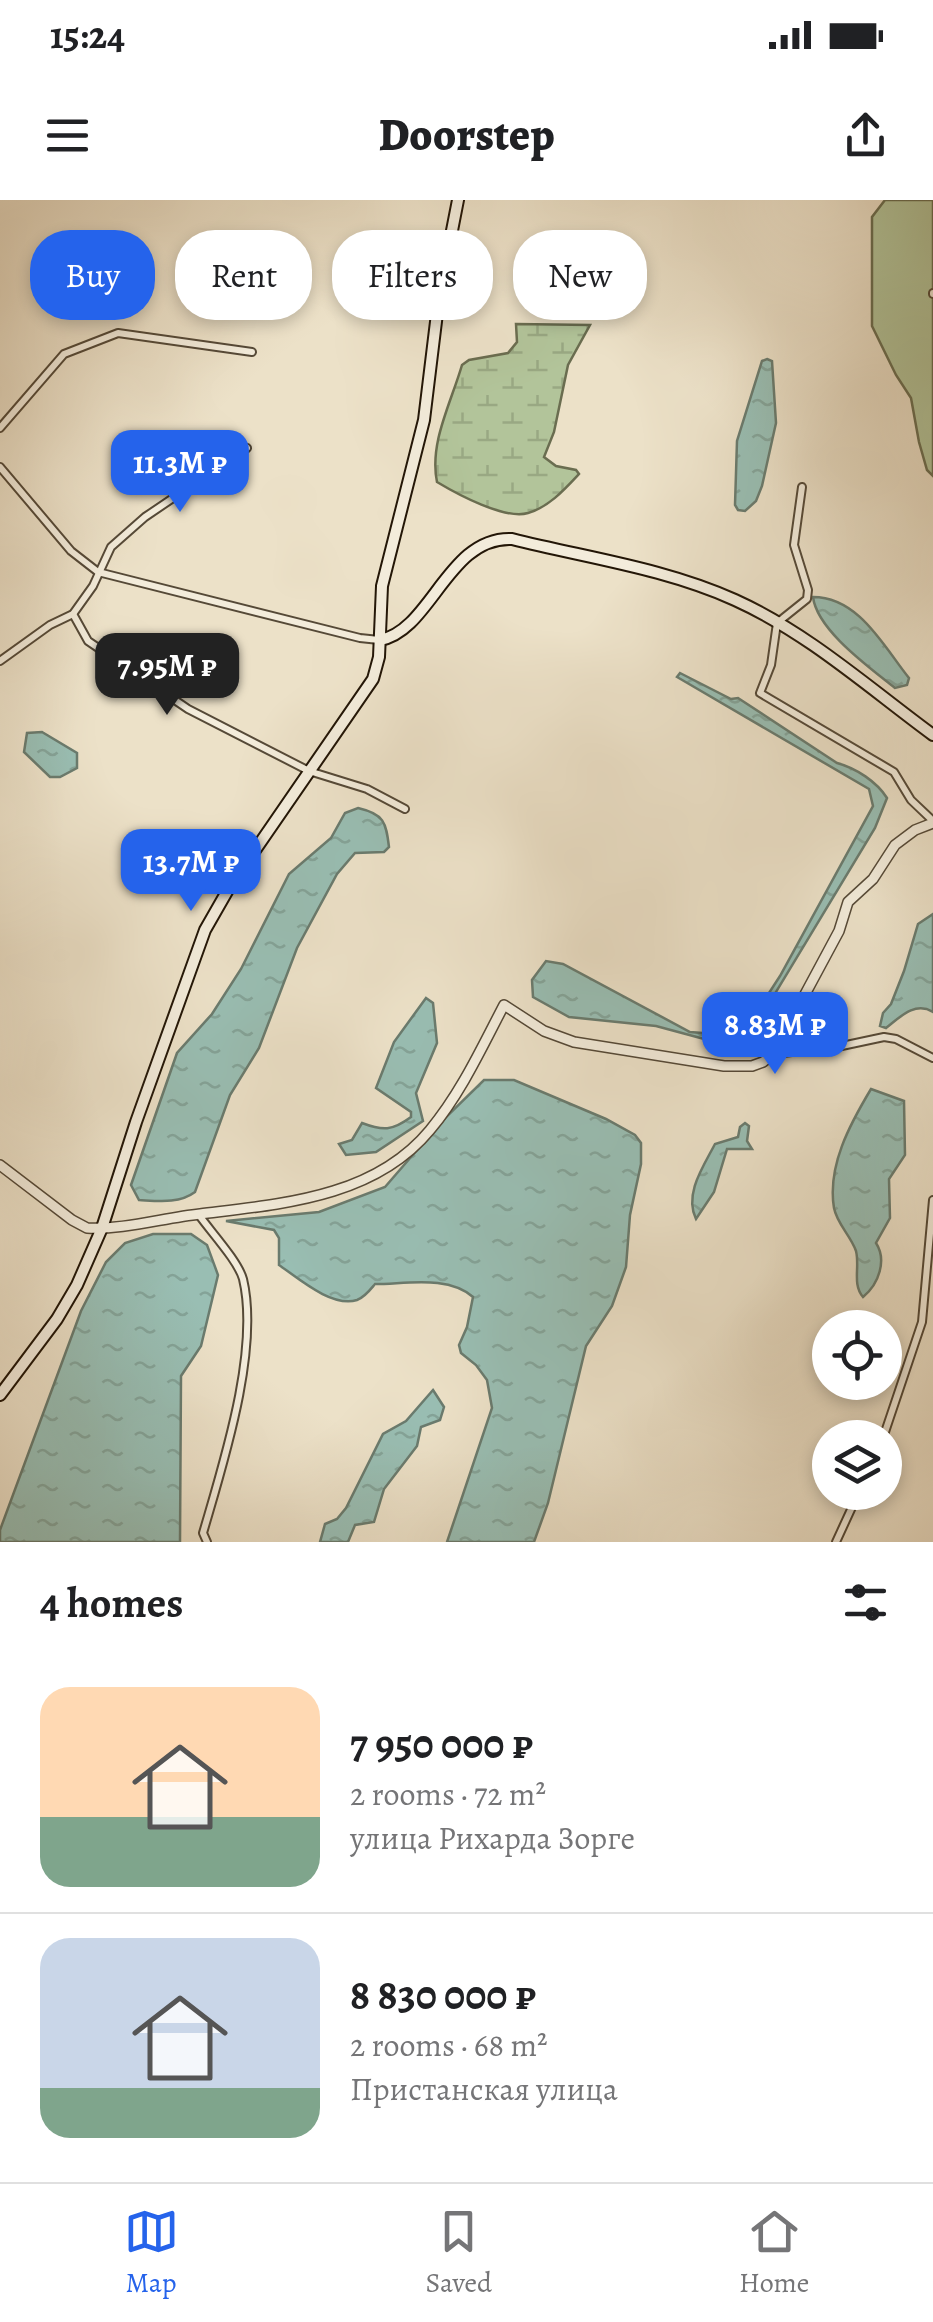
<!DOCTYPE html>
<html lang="en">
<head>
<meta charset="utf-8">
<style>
	:root { --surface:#fff; --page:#f6f6f6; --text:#202124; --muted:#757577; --line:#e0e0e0; --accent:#2563eb }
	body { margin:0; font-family:Alegreya,serif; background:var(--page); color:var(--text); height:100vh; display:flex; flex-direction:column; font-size:38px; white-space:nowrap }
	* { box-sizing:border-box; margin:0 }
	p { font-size:32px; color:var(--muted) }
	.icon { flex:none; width:55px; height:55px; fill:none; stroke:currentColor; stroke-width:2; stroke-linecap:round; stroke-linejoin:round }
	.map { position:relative; height:1342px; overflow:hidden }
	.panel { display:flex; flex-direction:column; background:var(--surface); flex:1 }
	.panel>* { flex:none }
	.guide { position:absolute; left:30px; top:30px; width:875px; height:90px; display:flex; gap:20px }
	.tools { position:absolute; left:812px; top:1110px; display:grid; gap:20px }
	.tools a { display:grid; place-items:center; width:90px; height:90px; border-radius:50%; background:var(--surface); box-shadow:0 5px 15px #0003; font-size:50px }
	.price { position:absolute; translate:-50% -85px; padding:0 22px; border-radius:20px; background:var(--accent); color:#fff; font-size:32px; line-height:65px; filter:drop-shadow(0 2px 5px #0008) }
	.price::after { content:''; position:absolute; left:50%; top:60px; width:30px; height:22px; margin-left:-15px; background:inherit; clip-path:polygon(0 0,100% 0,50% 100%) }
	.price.on { background:#222; color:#fff }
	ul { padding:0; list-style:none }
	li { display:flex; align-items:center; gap:30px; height:250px; padding:0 40px }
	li+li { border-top:2px solid var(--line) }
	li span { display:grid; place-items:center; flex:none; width:280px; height:200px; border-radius:30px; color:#555 }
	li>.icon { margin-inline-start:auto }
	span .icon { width:120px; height:120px; fill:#fffc; stroke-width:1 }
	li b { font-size:42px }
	h2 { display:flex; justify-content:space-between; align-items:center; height:120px; padding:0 40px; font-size:42px }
	.chip { padding:0 35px; border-radius:40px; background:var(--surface); box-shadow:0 5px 15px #0003; font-size:35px; line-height:90px }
	.chip.on { background:var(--accent); color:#fff }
	.status { display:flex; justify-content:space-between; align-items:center; height:70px; padding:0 50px; background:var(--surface); direction:ltr }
	.status svg { height:28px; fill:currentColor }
	header { display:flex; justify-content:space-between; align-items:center; height:130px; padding:0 40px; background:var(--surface); font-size:45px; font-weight:800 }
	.tabs { display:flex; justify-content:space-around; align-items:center; height:140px; border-top:2px solid var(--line); background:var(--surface); font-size:28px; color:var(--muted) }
	.tabs a { display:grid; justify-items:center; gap:5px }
	.tabs .on { color:var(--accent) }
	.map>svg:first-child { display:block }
	.green { fill:#b2c49a; stroke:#6a6d50; stroke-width:2.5 }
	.wetland { fill:url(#wetland-marsh); stroke:#6a6d50; stroke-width:2.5 }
	.water { fill:url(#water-ripples); stroke:#6a7b6e; stroke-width:2.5 }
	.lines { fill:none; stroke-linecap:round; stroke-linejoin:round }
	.minor-casing { stroke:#554937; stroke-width:10 }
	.tertiary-casing { stroke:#554937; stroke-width:12 }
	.secondary-casing { stroke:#231607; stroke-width:14 }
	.minor { stroke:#f3ecdb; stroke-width:6 }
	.tertiary { stroke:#f3ecdb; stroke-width:9 }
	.secondary { stroke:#f3ecdb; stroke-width:10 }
</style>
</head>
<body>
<div class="status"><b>15:24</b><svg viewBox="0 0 49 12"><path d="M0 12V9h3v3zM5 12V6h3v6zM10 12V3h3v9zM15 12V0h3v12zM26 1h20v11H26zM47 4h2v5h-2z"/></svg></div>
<header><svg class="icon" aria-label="menu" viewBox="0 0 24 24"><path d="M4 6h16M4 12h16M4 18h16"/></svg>Doorstep<svg class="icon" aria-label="share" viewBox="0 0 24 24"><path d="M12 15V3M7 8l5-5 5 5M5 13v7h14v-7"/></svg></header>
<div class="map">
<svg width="933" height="1342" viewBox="0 0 933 1342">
	<defs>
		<pattern id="wetland-marsh" width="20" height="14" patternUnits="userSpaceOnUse" patternTransform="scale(2.5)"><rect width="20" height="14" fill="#b2c49a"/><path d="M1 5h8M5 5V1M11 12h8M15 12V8" fill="none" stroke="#99a883"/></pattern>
		<pattern id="water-ripples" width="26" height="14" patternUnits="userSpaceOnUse" patternTransform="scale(2.5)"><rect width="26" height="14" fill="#99beb3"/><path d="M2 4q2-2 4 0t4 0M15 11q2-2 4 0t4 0" fill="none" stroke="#84a398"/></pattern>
	</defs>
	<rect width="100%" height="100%" fill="#ece1c8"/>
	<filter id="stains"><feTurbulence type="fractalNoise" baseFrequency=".002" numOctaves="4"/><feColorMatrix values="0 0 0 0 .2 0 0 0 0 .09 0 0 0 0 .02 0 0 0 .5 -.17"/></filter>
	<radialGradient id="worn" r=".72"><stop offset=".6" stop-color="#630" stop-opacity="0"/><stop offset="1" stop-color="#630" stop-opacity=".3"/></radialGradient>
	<!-- green -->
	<path class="green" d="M885,0H933V276L927,270L919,242L911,198L896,175L872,126V17Z"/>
	<!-- wetland -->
	<path class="wetland" d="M516,124L590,125L568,165L554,232L544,257L556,266L576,270L579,274C565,289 549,307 528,313C505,320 457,294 437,282C429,243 451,203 462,165L469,160L508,153L517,142Z"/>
	<!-- water -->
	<g class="water">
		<path d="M767,159L772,161L776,223L762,286L756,301L745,311L738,310L735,305L737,241L762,161Z"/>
		<path d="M813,397C859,397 884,447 909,478L907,485L895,488C869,467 817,430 813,397Z"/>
		<path d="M680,473L731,499L738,498L837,563C856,568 877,582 887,598L875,628L744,845L730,846L656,826L569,817L533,797L532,780L546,761L563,764L690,832L741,836L780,776L873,606L869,589L677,477Z"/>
		<path d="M42,532L77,553V568L60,577H50L24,552L27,533Z"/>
		<path d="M358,608C384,614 386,622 389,647L384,652L355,653L337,674L297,748L259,848L230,895L195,992C179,1004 158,1001 139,1000L131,985L177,853L212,814L241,769L289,674L331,638L345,613Z"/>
		<path d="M933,714V812C915,801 900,817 886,828L880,826L883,813L891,804L904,771L918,724Z"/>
		<path d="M426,798L433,803L437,843L416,893L423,921L376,952L346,955L339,944L352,940L362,923C383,931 392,931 411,917V912L376,888L394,842Z"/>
		<path d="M484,880H514L606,919L635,935L641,943V964L630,1015L626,1067L612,1106L586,1146L548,1303L534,1342H447L492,1208L487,1180L476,1165L461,1153L459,1145L467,1127L473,1097C448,1075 406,1084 375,1084C370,1090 365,1097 357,1100C332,1108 298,1078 279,1065V1038L274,1030L226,1021L319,1012L385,987L443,920Z"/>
		<path d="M871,889L904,901L905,955L889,979L890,1018L876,1043C887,1060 879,1084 863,1097C852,1084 860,1067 856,1051C851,1036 837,1024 834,1008C827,966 850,924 871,889Z"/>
		<path d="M745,923L749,926L747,941L752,949H727L714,992L696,1019C684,994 703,967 715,944L738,937L740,927Z"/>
		<path d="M153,1034H191L207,1045L218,1075L201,1146L181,1176L180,1342H0V1330L81,1111L106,1062L125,1043Z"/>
		<path d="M433,1190L444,1207L440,1220L421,1227L417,1246L384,1289L374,1322L355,1325L348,1342H320L325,1324L337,1319L346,1308L383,1234L406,1221Z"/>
	</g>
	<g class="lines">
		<!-- minor casing -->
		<g class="minor-casing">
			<g id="minor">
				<path d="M933,93V94"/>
				<path d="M0,228L64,154L118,133L252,152"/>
				<path d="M0,267L71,351L98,372L360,438L379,440"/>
				<path d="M802,287L794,345L808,390L807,399L777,423L771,465L760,493L894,572L911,600L933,621"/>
				<path d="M73,414L88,441L188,509L309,571L367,589L405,609"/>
				<path d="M0,461L50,425L73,414L93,386L111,347L145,317L247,248"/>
				<path d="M774,854L837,847L884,837L896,839L933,858"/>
				<path d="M199,1015C211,1032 238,1061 243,1079C260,1150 223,1264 203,1333L207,1342"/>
				<path d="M883,1238L922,1122L933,1000"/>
				<path d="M836,1342L859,1292"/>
			</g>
		</g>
		<!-- tertiary casing -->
		<g class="tertiary-casing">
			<path id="tertiary" d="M0,965L72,1020L87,1028C123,1030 163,1018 200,1014C281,1004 374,998 430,930C461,893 482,847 504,805L544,831L574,842L724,866H752L763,862L773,854L839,731L848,702L873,679L895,645L915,630L933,623"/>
		</g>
		<!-- secondary casing -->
		<g class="secondary-casing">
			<g id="secondary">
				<path d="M380,440C431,431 448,336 512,339C587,358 664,368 735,400C808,433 869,488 933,535"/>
				<path d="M0,1195L57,1119L77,1085L102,1028L136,922L205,730L229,688L373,479L379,457L382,386L424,220L439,97L458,0"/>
			</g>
		</g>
		<!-- minor -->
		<use href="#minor" class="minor"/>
		<!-- tertiary -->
		<use href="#tertiary" class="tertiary"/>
		<!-- secondary -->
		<use href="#secondary" class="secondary"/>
	</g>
	<rect width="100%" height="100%" filter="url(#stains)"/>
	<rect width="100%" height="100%" fill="url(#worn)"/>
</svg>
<div class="tools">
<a><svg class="icon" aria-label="locate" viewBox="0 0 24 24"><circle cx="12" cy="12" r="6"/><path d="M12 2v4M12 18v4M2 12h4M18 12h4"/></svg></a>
<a><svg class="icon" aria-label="layers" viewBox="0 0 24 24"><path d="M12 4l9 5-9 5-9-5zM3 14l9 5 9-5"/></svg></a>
</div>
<b class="price" style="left:180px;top:315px">11.3M ₽</b>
<b class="price on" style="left:167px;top:518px">7.95M ₽</b>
<b class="price" style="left:191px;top:714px">13.7M ₽</b>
<b class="price" style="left:775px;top:877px">8.83M ₽</b>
<div class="guide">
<a class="chip on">Buy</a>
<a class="chip">Rent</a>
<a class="chip">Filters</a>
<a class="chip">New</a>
</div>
</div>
<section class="panel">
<h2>4 homes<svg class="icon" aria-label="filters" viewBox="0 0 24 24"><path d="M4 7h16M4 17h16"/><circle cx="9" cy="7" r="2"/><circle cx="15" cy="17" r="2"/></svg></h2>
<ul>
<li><span style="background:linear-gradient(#ffd9b3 65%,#7fa58c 0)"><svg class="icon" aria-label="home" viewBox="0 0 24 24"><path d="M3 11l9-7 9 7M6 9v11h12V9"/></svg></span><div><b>7 950 000 ₽</b><p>2 rooms · 72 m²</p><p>улица Рихарда Зорге</p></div></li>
<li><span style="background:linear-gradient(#c9d6e8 75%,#7fa58c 0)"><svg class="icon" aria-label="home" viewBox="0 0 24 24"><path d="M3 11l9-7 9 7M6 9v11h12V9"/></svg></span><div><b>8 830 000 ₽</b><p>2 rooms · 68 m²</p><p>Пристанская улица</p></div></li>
</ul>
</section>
<nav class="tabs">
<a class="on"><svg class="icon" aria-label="map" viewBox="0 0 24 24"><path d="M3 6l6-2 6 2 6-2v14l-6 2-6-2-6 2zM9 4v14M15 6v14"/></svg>Map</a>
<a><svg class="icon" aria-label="saved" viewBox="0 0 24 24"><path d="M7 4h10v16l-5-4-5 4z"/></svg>Saved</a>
<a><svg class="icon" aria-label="home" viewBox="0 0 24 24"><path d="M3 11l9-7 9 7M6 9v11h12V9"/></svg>Home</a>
</nav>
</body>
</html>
